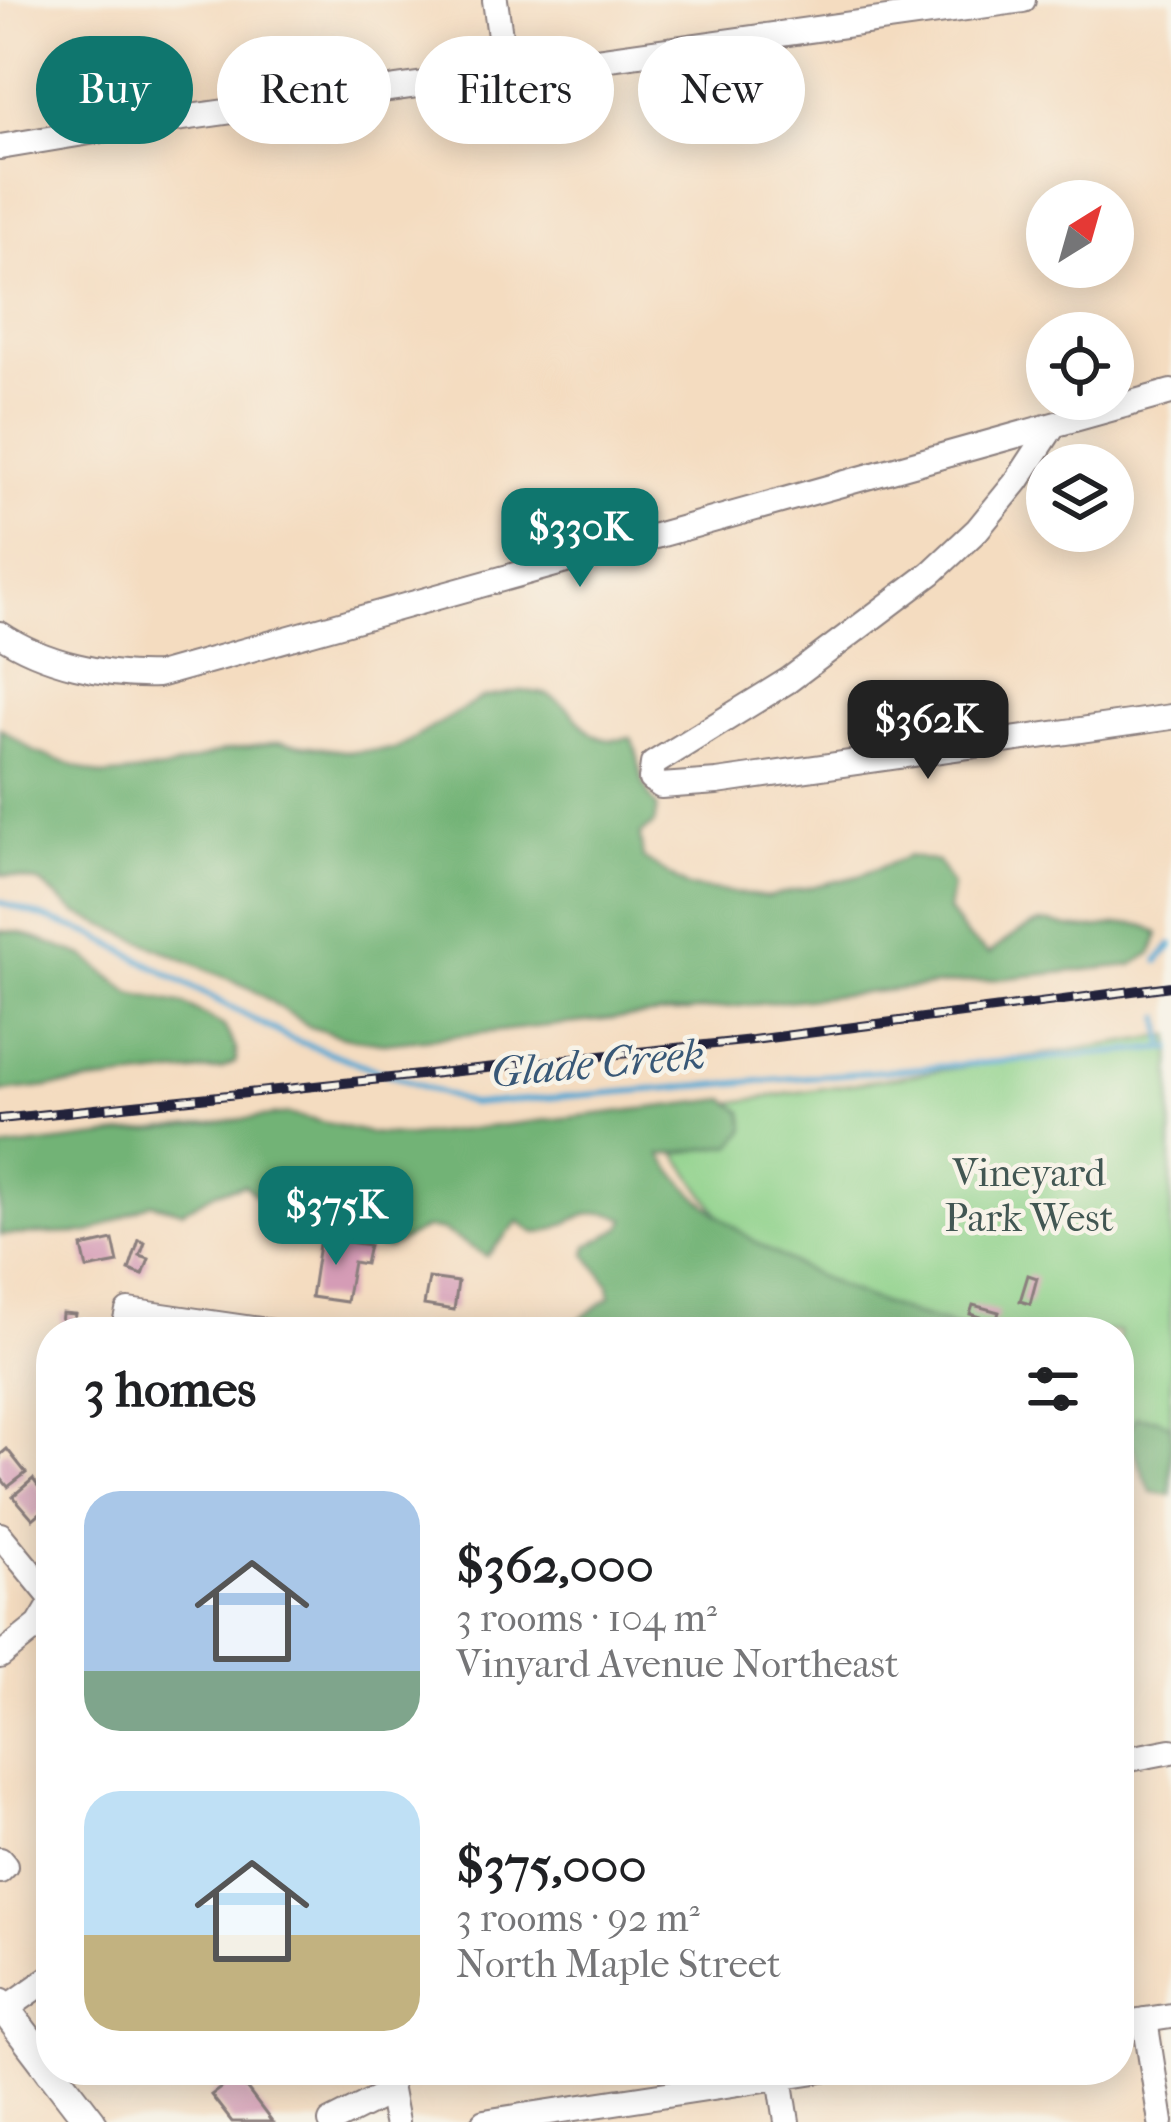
<!DOCTYPE html>
<html lang="en">
<head>
<meta charset="utf-8">
<style>
	:root { --surface:#fff; --page:#f6f6f6; --text:#202124; --muted:#757577; --accent:#0f766e }
	body { margin:0; font-family:"IM FELL French Canon",serif; background:var(--page); color:var(--text); height:100vh; display:flex; flex-direction:column; font-size:45px; white-space:nowrap }
	* { box-sizing:border-box; margin:0 }
	p { font-size:39px; color:var(--muted) }
	.icon { flex:none; width:66px; height:66px; fill:none; stroke:currentColor; stroke-width:2; stroke-linecap:round; stroke-linejoin:round }
	.map { position:relative; flex:1; overflow:hidden }
	.sheet { position:absolute; left:36px; top:1317px; width:1098px; height:768px; display:flex; flex-direction:column; background:var(--surface); border-radius:48px; box-shadow:0 6px 30px #0003 }
	.sheet>* { flex:none }
	.guide { position:absolute; left:36px; top:36px; width:1101px; height:108px; display:flex; gap:24px }
	.needle { width:78px; rotate:37deg }
	.buttons { position:absolute; left:1026px; top:180px; display:grid; gap:24px }
	.buttons a { display:grid; place-items:center; width:108px; height:108px; border-radius:50%; background:var(--surface); box-shadow:0 6px 30px #0003; font-size:60px }
	.price { position:absolute; translate:-50% -102px; padding:0 27px; border-radius:24px; background:var(--accent); color:#fff; font-size:39px; line-height:78px; filter:drop-shadow(0 3px 6px #0008) }
	.price::after { content:''; position:absolute; left:50%; top:72px; width:36px; height:27px; margin-left:-18px; background:inherit; clip-path:polygon(0 0,100% 0,50% 100%) }
	.price.active { background:#222; color:#fff }
	ul { padding:0; list-style:none }
	li { display:flex; align-items:center; gap:36px; height:300px; padding:0 48px }
	li span { display:grid; place-items:center; flex:none; width:336px; height:240px; border-radius:36px; color:#555 }
	li>.icon { margin-inline-start:auto }
	span .icon { width:144px; height:144px; fill:#fffc; stroke-width:1 }
	li b { font-size:51px }
	h2 { display:flex; justify-content:space-between; align-items:center; height:144px; padding:0 48px; font-size:51px }
	.tag { padding:0 42px; border-radius:54px; background:var(--surface); box-shadow:0 6px 30px #0003; font-size:42px; line-height:108px }
	.tag.active { background:var(--accent); color:#fff }
	.map>svg:first-child { display:block }
	.green { fill:#8ed18a; stroke:#587a62; stroke-width:3 }
	.forest { fill:#72b376; stroke:#4a6a58; stroke-width:3 }
	.lines { fill:none; stroke-linecap:round; stroke-linejoin:round }
	.stream { stroke:#58a8d2; stroke-width:6 }
	.building { fill:#d59cb6 }
	.minor-casing { stroke:#8b7f7e; stroke-width:28 }
	.major-casing { stroke:#8b7f7e; stroke-width:34 }
	.minor { stroke:#fff; stroke-width:24 }
	.major { stroke:#fff; stroke-width:30 }
	.rail-casing { stroke:#22223b; stroke-width:10 }
	.rail { stroke:#f7f3e8; stroke-width:6; stroke-dasharray:18; stroke-linecap:butt }
	.labels { text-anchor:middle; dominant-baseline:central; stroke-width:9; stroke-linejoin:round; paint-order:stroke }
	.park-label { font-size:39px; fill:#425753; stroke:#f7f3e8 }
	.water-label { font-size:42px; font-style:italic; fill:#385877; stroke:#f7f3e8 }
</style>
</head>
<body>
<div class="map">
<svg width="1171" height="2122" viewBox="0 0 1171 2122">
	<rect width="100%" height="100%" fill="#f7f3e8"/>
	<filter id="ink" filterUnits="userSpaceOnUse"><feTurbulence type="fractalNoise" baseFrequency=".00833" numOctaves="2"/><feDisplacementMap in="SourceGraphic" scale="24" xChannelSelector="R" yChannelSelector="G"/><feConvolveMatrix kernelMatrix="1 2 1 2 8 2 1 2 1" color-interpolation-filters="sRGB"/></filter>
	<filter id="wash" filterUnits="userSpaceOnUse"><feTurbulence type="fractalNoise" baseFrequency=".004" numOctaves="4" result="noise"/><feDisplacementMap in="SourceGraphic" scale="48" xChannelSelector="R" yChannelSelector="G"/><feGaussianBlur stdDeviation="2.7" result="paint"/><feColorMatrix in="noise" values="0 0 0 0 0 0 0 0 0 0 0 0 0 0 0 0 0 1.4 0 .05"/><feComposite in="paint" operator="in"/></filter>
	<g filter="url(#wash)">
		<rect width="100%" height="100%" fill="#f4dcc0"/>
		<!-- green -->
		<path class="green" d="M1171,1035V1445L1119,1422V1332H917L748,1257L650,1115Z"/>
		<!-- forest -->
		<g class="forest">
			<path d="M521,691C531,692 542,692 550,696C588,715 580,748 631,738C645,765 634,778 657,807L654,824L640,835L643,858L688,887L767,897L859,876L909,856L938,862L952,886L948,911L967,937L989,954C1004,942 1019,930 1038,924C1050,920 1063,927 1075,928C1103,932 1135,913 1159,934L1152,953L1132,965L385,1043L343,1037L310,1027L250,988L76,913L41,883L0,874V728L35,752L103,776L164,770L224,751L280,742L352,752L396,749L482,698Z"/>
			<path d="M0,931L21,933L84,956L131,993L184,1004L224,1026L236,1049V1062L221,1069L0,1092Z"/>
			<path d="M726,1099L743,1112L746,1129L733,1145L661,1155C724,1247 871,1307 977,1332H562L610,1297L609,1284L586,1254L588,1246L622,1227L626,1219C581,1198 557,1239 534,1232C533,1232 520,1222 519,1221L487,1256L443,1231L426,1228L388,1248L378,1247L362,1232L342,1228L309,1231L310,1222C330,1221 347,1220 353,1198C323,1158 301,1191 270,1210L245,1185L216,1192L182,1211L151,1203L90,1233L0,1235V1149L287,1114L370,1133L411,1136Z"/>
			<path d="M1136,1417L1158,1419L1171,1426V1495L1151,1492L1127,1433Z"/>
		</g>
		<g class="lines">
			<!-- stream -->
			<g class="stream">
				<path d="M0,902L94,935L289,1038L471,1104L1171,1048"/>
				<path d="M1158,961L1171,945"/>
				<path d="M1161,1017L1165,1048"/>
			</g>
		</g>
		<g id="blocks">
			<!-- building -->
			<g class="building">
				<path d="M320,1238L369,1245L365,1264L353,1262L346,1302L311,1297Z"/>
				<path d="M113,1240L118,1263L87,1269L82,1247Z"/>
				<path d="M139,1240L145,1243L140,1256L149,1259L143,1275L129,1270Z"/>
				<path d="M1028,1275L1037,1278L1030,1304L1020,1301Z"/>
				<path d="M429,1278L458,1282L454,1310L424,1305Z"/>
				<path d="M973,1305L999,1312L996,1322L970,1314Z"/>
				<path d="M62,1313L75,1314L73,1327L61,1326Z"/>
				<path d="M7,1449L26,1473L8,1487L0,1477V1455Z"/>
				<path d="M33,1479L51,1504L33,1519L13,1496Z"/>
				<path d="M237,2076L272,2122H232L211,2095Z"/>
			</g>
		</g>
	</g>
	<g filter="url(#ink)">
		<use href="#blocks" fill-opacity="0" stroke="#8b7f7e" stroke-width="3"/>
		<g class="lines">
			<!-- minor casing -->
			<g class="minor-casing">
				<g id="minor">
					<path d="M495,0L505,72"/>
					<path d="M0,147L126,126L1023,0"/>
					<path d="M1053,426L1017,481L977,530L931,573L789,680L653,764L651,779L661,786L717,782L1171,717"/>
					<path d="M0,634C43,663 107,677 158,675L1171,392"/>
					<path d="M123,1332L128,1311L274,1332"/>
					<path d="M0,1535L51,1597"/>
					<path d="M0,1656L39,1625L51,1605"/>
					<path d="M1119,1761L1171,1751"/>
					<path d="M0,1860L5,1866L0,1871"/>
					<path d="M0,2013L51,1977"/>
					<path d="M1145,2020L1161,2122"/>
					<path d="M1119,2024L1171,2016"/>
					<path d="M386,2070L396,2122"/>
					<path d="M780,2076L787,2122"/>
					<path d="M331,2122L390,2092"/>
					<path d="M484,2122L823,2070"/>
				</g>
			</g>
			<!-- major casing -->
			<g class="major-casing">
				<g id="major">
					<path d="M0,2003L51,2070"/>
					<path d="M51,2070L91,2122"/>
				</g>
			</g>
			<!-- minor -->
			<use href="#minor" class="minor"/>
			<!-- major -->
			<use href="#major" class="major"/>
			<!-- rail casing -->
			<g class="rail-casing">
				<path id="rail" d="M0,1119L753,1040L1171,986"/>
			</g>
			<!-- rail -->
			<use href="#rail" class="rail"/>
		</g>
	</g>
	<g class="labels">
		<!-- park labels -->
		<g class="park-label">
			<text x="1029" y="1173">Vineyard<tspan x="1029" dy="45">Park West</tspan></text>
		</g>
		<!-- water labels -->
		<g class="water-label">
			<text transform="translate(598 1064) rotate(-5)">Glade Creek</text>
		</g>
	</g>
</svg>
<div class="buttons">
<a><svg class="needle" viewBox="-14 -14 28 28"><path d="M0-13l5 13h-10z" fill="#e53935"/><path d="M0 13l5-13h-10z" fill="#757577"/></svg></a>
<a><svg class="icon" aria-label="locate" viewBox="0 0 24 24"><circle cx="12" cy="12" r="6"/><path d="M12 2v4M12 18v4M2 12h4M18 12h4"/></svg></a>
<a><svg class="icon" aria-label="layers" viewBox="0 0 24 24"><path d="M12 4l9 5-9 5-9-5zM3 14l9 5 9-5"/></svg></a>
</div>
<b class="price" style="left:580px;top:590px">$330K</b>
<b class="price active" style="left:928px;top:782px">$362K</b>
<b class="price" style="left:336px;top:1268px">$375K</b>
<div class="guide">
<a class="tag active">Buy</a>
<a class="tag">Rent</a>
<a class="tag">Filters</a>
<a class="tag">New</a>
</div>
<section class="sheet">
<h2>3 homes<svg class="icon" aria-label="filters" viewBox="0 0 24 24"><path d="M4 7h16M4 17h16"/><circle cx="9" cy="7" r="2"/><circle cx="15" cy="17" r="2"/></svg></h2>
<ul>
<li><span style="background:linear-gradient(#a9c7e8 75%,#7fa58c 0)"><svg class="icon" aria-label="home" viewBox="0 0 24 24"><path d="M3 11l9-7 9 7M6 9v11h12V9"/></svg></span><div><b>$362,000</b><p>3 rooms · 104 m²</p><p>Vinyard Avenue Northeast</p></div></li>
<li><span style="background:linear-gradient(#bfe0f5 60%,#c2b280 0)"><svg class="icon" aria-label="home" viewBox="0 0 24 24"><path d="M3 11l9-7 9 7M6 9v11h12V9"/></svg></span><div><b>$375,000</b><p>3 rooms · 92 m²</p><p>North Maple Street</p></div></li>
</ul>
</section>
</div>
</body>
</html>
